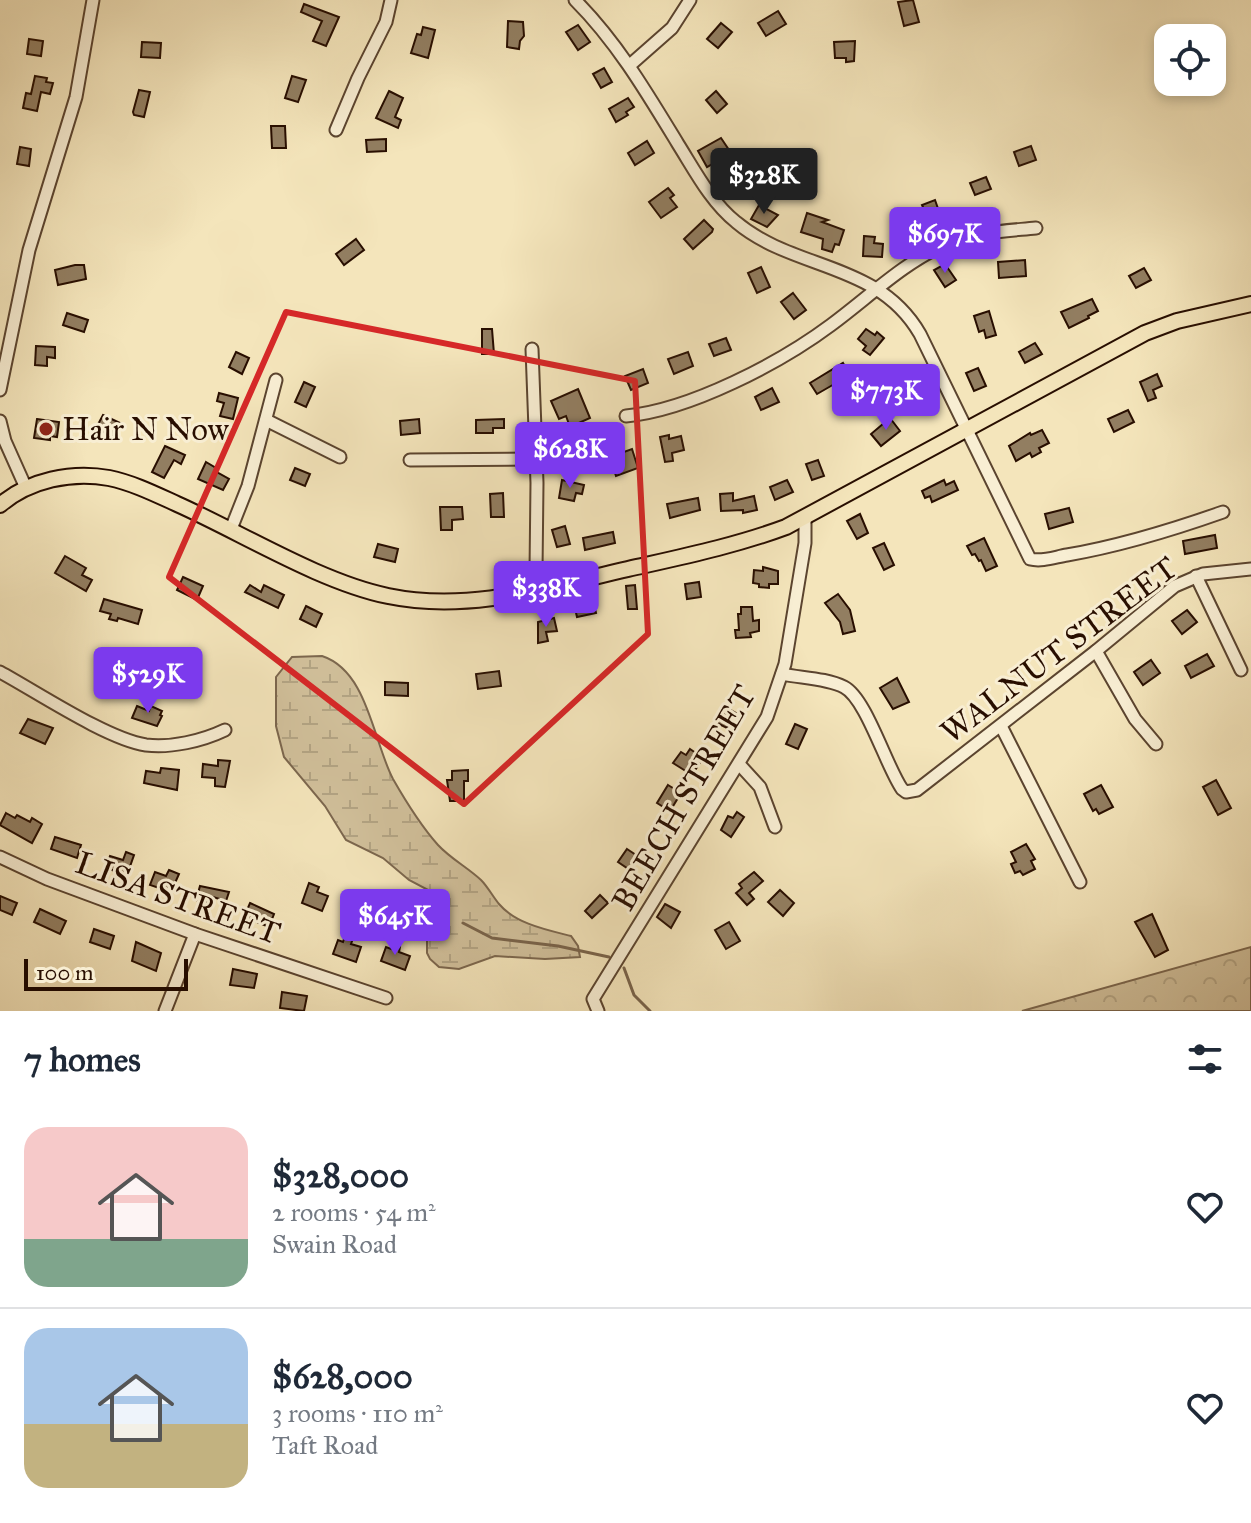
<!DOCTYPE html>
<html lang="en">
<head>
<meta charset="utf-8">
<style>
	:root { --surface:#fff; --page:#f6f6f7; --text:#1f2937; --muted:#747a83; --line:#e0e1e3; --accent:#7c3aed }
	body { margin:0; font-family:"IM FELL Great Primer",serif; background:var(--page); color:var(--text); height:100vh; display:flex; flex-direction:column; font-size:30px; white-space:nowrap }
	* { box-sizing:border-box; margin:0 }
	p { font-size:26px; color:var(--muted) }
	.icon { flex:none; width:44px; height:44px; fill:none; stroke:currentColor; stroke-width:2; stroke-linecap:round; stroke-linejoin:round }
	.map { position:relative; height:1011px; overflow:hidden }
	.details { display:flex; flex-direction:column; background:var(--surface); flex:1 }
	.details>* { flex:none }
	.buttons { position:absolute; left:1154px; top:24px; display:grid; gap:16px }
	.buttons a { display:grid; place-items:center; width:72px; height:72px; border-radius:16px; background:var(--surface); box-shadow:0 4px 12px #0003; font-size:40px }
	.scale { position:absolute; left:24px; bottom:20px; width:164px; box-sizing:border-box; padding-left:8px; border:4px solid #280e00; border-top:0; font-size:22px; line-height:28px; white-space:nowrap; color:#280e00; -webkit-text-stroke:6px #f8eed3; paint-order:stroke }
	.price { position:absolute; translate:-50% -68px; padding:0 18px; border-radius:8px; background:var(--accent); color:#fff; font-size:26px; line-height:52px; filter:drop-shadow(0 2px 4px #0008) }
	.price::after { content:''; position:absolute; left:50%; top:48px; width:24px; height:18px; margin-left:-12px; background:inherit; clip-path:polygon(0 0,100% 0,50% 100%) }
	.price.current { background:#222; color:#fff }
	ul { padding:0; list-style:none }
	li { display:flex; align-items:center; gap:24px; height:200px; padding:0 24px }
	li+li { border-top:2px solid var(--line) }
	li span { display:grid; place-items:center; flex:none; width:224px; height:160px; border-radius:24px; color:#555 }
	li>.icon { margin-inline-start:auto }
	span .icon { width:96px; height:96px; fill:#fffc; stroke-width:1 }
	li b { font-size:34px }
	h2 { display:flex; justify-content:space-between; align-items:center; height:96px; padding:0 24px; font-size:34px }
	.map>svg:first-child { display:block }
	.wetland { fill:url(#wetland-marsh); stroke:#7c674e; stroke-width:2 }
	.park { fill:url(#park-crowns); stroke:#7c674e; stroke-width:2 }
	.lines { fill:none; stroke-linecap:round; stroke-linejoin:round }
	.stream { stroke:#79634a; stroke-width:3 }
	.building { fill:#927e61; stroke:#280e00; stroke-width:2 }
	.minor-casing { stroke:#5b442f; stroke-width:15 }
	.major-casing { stroke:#280e00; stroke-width:18 }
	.minor { stroke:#f8eed3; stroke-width:11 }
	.major { stroke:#f4e5bb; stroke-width:14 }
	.marked { fill:none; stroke:#d62828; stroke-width:6; stroke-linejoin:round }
	.poi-dot { fill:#8f2418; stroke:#f8eed3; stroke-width:3 }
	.labels { text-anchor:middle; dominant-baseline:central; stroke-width:6; stroke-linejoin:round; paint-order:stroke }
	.poi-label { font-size:32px; fill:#280e00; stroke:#f8eed3; text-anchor:start }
	.street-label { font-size:32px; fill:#280e00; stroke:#f8eed3 }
</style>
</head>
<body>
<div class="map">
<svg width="1251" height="1011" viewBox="0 0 1251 1011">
	<defs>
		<pattern id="wetland-marsh" width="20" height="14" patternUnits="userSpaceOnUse" patternTransform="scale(2)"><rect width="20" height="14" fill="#d1c09b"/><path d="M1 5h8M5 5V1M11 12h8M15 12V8" fill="none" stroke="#b3a484"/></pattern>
		<pattern id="park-crowns" width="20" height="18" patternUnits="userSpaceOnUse" patternTransform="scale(2)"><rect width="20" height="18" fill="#d1c09b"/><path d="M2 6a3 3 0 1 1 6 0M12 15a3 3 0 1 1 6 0" fill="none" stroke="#b3a484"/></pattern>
	</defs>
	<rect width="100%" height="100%" fill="#f4e5bb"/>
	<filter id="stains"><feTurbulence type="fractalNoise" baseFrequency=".0025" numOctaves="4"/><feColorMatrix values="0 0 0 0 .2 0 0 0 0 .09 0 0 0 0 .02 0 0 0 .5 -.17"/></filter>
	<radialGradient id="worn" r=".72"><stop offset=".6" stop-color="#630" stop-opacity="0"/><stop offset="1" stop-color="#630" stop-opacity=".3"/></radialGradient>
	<!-- wetland -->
	<path class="wetland" d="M322,656C368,671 373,741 393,779C405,800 422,827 438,845C451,859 467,867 481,880C488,887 493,897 499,904C516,924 547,930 571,936L578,946L580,957L545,959L495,956L459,969L439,967L430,959L427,953V941L435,923L437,904L432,892L409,880L383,858L346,840L325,806L284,757L276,726V677L292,657Z"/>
	<!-- park -->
	<path class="park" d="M1251,947V1011H1022Z"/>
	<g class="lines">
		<!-- stream -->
		<g class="stream">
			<path d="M463,923L492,938L558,946L609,957"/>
			<path d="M624,968L634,995L650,1011"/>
		</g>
	</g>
	<!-- building -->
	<g class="building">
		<path d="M913,0L919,22L904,26L898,2Z"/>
		<path d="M304,4L339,17L326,46L313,41L322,21L301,12Z"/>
		<path d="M778,11L786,24L766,36L758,23Z"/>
		<path d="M508,21L523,22L524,36L520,41L519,49L507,47Z"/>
		<path d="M721,23L732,32L718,48L707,39Z"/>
		<path d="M578,25L590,42L578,50L566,32Z"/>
		<path d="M423,27L435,30L428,58L411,53L417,34L421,35Z"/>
		<path d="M29,39L43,41L41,56L27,54Z"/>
		<path d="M855,41L854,61L846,62V58H835L834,42Z"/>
		<path d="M142,42L161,43L160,58L141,57Z"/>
		<path d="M604,68L612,82L601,88L593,74Z"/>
		<path d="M35,76L47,78L46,82L53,83L50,94L41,92L37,111L23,108L26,93L31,94Z"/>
		<path d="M292,76L306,80L298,102L285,98Z"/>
		<path d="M139,90L150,92L144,117L134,115L133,112Z"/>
		<path d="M389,91L403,98L395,117L401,120L398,128L376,118Z"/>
		<path d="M716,91L727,104L717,113L706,100Z"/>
		<path d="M628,98L634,107L626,112L628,115L616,122L609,109Z"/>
		<path d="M271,126H285L286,148H272Z"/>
		<path d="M721,138L731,153L707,167L698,151Z"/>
		<path d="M386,139V151L367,152L366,140Z"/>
		<path d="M647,141L654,153L635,165L628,153Z"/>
		<path d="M1031,146L1036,160L1019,166L1014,152Z"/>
		<path d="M20,147L31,149L29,166L17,164Z"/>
		<path d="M986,177L991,189L975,195L970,183Z"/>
		<path d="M668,188L674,195L670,198L677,207L661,218L649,202Z"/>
		<path d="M935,200L943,223L932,227L922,205Z"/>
		<path d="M759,205L778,215L767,227L751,219Z"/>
		<path d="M807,213L828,220L822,222L844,230L839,245L835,244L832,252L822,249L823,239L801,232Z"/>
		<path d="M704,220L713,229L712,232L693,249L684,239Z"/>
		<path d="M864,236L875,237L874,243L883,244L882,257L863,256Z"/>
		<path d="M356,239L364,250L344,265L336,254Z"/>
		<path d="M1025,260L1026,276L999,278L998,262Z"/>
		<path d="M945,264L956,280L945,287L934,270Z"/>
		<path d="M75,265H84L86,279L58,285L55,270Z"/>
		<path d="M761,267L770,287L757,293L748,273Z"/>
		<path d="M1144,268L1151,280L1136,288L1129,276Z"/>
		<path d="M793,293L806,310L794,319L781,302Z"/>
		<path d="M1092,299L1098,311L1088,316L1089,318L1069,328L1061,312Z"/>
		<path d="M989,311L996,335L986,338L984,330L979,332L974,316Z"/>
		<path d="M67,313L88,320L84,332L63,325Z"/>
		<path d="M482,329H492L494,354H482Z"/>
		<path d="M866,329L875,335L877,332L884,338L870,355L863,350L866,346L858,339Z"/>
		<path d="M726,338L731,350L714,356L709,344Z"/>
		<path d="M1035,343L1042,354L1025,363L1019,352Z"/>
		<path d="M36,346L55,347V358L47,357V366L35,365Z"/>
		<path d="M236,352L249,358L242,374L229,367Z"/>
		<path d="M688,352L693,366L674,374L668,359Z"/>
		<path d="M843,363L850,375L817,394L810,383Z"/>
		<path d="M978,368L986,386L974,391L966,373Z"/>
		<path d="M643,369L648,383L631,390L625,376Z"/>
		<path d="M1157,374L1162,386L1153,390L1156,398L1148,401L1140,382Z"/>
		<path d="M304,382L315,387L306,407L295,402Z"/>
		<path d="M772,388L779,402L761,410L755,397Z"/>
		<path d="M578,389L590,418L570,427L566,416L559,419L551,401Z"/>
		<path d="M219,393L238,398L233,419L220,416L224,403L217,401Z"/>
		<path d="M1128,410L1134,422L1114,432L1108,419Z"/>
		<path d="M103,415L120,423L113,437L96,428Z"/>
		<path d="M890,418L900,431L881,446L871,434Z"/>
		<path d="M37,419L59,422L57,437L50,436V440L34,438Z"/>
		<path d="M419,419L420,433L401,435L400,421Z"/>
		<path d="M504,419V428H493V433H476V420Z"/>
		<path d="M1042,430L1049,443L1039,448L1041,452L1032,457L1030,453L1016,461L1009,446L1030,433L1031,435Z"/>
		<path d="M669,435V439L681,436L684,450L672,453L673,461L665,462L660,437Z"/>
		<path d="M165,446L185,455L181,464L174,460L164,478L152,472Z"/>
		<path d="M632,449L638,468L616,476L610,457Z"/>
		<path d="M818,460L824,476L812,480L806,464Z"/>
		<path d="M206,462L216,468L215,471L229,479L223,490L198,479Z"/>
		<path d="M295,468L310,474L305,486L290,480Z"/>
		<path d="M562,480L584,485L582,494L576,493L574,501L559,498Z"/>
		<path d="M787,480L793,492L775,500L770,487Z"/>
		<path d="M944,480L946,485L954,481L958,490L932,502L930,496L925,498L922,491Z"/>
		<path d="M503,493L504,517H491L490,494Z"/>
		<path d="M733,493V501L754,496L757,510L743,513V510L721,511L720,494Z"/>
		<path d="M698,498L700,510L670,518L667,504Z"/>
		<path d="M440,507H462L463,519L452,520V530H441Z"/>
		<path d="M1069,508L1073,522L1049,529L1045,514Z"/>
		<path d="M860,514L868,533L857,539L847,521Z"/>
		<path d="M565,526L570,544L557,547L552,530Z"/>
		<path d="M613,532L615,543L585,550L583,538Z"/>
		<path d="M1215,535L1217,548L1185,554L1183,541Z"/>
		<path d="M984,538L997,566L986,571L981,560L979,561L975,554L972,555L967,546Z"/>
		<path d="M884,543L894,565L884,570L873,548Z"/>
		<path d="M378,544L398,549L395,562L374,557Z"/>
		<path d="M65,556L86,568L82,575L92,580L86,591L55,573Z"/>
		<path d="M763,567L778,571V584H769V588L759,587V584L753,583L754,570L763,571Z"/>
		<path d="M183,577L203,586L197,600L177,590Z"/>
		<path d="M699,582L701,597L687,599L685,584Z"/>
		<path d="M250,585L261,592L264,585L284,595L278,608L245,592Z"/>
		<path d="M635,585L637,609H628L626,586Z"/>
		<path d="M838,594L850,610L855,631L843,634L840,622L825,603Z"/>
		<path d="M104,599L142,610L138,624L118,618L117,621L109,619L111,614L100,611Z"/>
		<path d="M593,599L596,613L577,617L574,604Z"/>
		<path d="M306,606L322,614L316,627L300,619Z"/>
		<path d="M741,607H752L753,621L759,620V631L750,633L751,637L736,638L735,630H739L738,614H741Z"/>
		<path d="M1187,610L1197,622L1182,634L1172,621Z"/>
		<path d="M554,618L557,631L546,632L548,641L538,643V622Z"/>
		<path d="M1207,654L1214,666L1191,678L1185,666Z"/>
		<path d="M1151,660L1160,673L1143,685L1134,672Z"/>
		<path d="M499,671L501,686L478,689L476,674Z"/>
		<path d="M897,678L909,702L893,709L880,688Z"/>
		<path d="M385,682L408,683V696L385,695Z"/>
		<path d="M137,706L149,711L151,706L162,711L160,715L162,716L157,726L132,718Z"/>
		<path d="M724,706L736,713L727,728L715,722Z"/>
		<path d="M28,719L53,728L45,744L20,733Z"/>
		<path d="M795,724L807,729L798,749L786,744Z"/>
		<path d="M690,749L703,758L692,775L673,763L681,752L686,755Z"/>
		<path d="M218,760L230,761L225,787L215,786V778L202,777L203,764L218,766Z"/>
		<path d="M161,768L179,770L177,790L144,783L146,771L160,773Z"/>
		<path d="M468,770V781H464V801H450L447,780H452V771Z"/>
		<path d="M1216,780L1231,808L1218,815L1203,787Z"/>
		<path d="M668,785L681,793L670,811L657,803Z"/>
		<path d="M1101,785L1113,807L1099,814L1096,809L1093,811L1084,794Z"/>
		<path d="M737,812L744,817L731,837L721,830L728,816L733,818Z"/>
		<path d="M6,813L15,818L17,815L30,822L32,818L42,824L32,843L0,825Z"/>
		<path d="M55,837L81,845L77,858L51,849Z"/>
		<path d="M1026,844L1035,859L1031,861L1035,869L1023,875L1020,871L1015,873L1011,864L1016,862L1011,852Z"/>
		<path d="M627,849L639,857L630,870L618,862Z"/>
		<path d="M126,852L134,855L127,875L106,868L110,856L123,860Z"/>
		<path d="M169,870L179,874L171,892L150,885L155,872L166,876Z"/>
		<path d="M754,872L763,881L749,893L754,899L747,905L736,893L742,888L739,884Z"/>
		<path d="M309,883L319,887L317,892L328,896L322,911L302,903Z"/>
		<path d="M200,886L229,892L226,901L213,897L211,904L196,900Z"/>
		<path d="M780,890L794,903L783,916L768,902Z"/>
		<path d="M600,895L608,903L592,918L585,911Z"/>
		<path d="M0,896L17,903L12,915L0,910Z"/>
		<path d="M250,903L274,914L269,927L244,917Z"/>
		<path d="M665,904L680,912L671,928L657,917Z"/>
		<path d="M40,909L66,921L60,934L34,922Z"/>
		<path d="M1152,914L1168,950L1155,957L1135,922Z"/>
		<path d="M729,922L740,941L726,949L715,930Z"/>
		<path d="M349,924L357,927L351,944L361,947L356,962L333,954L338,940L343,942Z"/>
		<path d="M94,929L114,936L110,949L90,942Z"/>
		<path d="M136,942L161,953L156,971L132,961Z"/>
		<path d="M392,944L400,947L399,952L410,956L405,970L381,961L386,947L391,949Z"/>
		<path d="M233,969L257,974L254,988L230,985Z"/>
		<path d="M282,992L307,996L304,1011L280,1008Z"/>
	</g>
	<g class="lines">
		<!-- minor casing -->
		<g class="minor-casing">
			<g id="minor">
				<path d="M575,0C617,42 647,93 678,144C695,171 711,202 736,222C794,271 878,261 920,334L1030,559C1042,562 1055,557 1067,555C1120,546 1172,530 1223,512"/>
				<path d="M630,65L672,28L690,0"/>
				<path d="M336,130L358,78L386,22L391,0"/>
				<path d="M532,349L537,483L536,571L540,589"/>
				<path d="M0,390L29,250L76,97L93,0"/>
				<path d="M626,416C690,410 780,363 831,325C869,297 903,263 946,244C974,232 1006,231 1036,228"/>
				<path d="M266,420L340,457"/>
				<path d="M0,421L5,441L26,488"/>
				<path d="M410,460L536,459"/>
				<path d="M231,529L248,486L276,380"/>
				<path d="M1196,576L1241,670"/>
				<path d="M1096,651L1135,719L1156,744"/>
				<path d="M0,672C37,692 107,739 146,745C171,748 202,741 225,730"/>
				<path d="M782,674C801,678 826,678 844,687C866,698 886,766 902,789L906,792L917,790L1096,651L1175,586L1203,574L1251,569"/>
				<path d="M1001,726L1080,882"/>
				<path d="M739,764L760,787L775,827"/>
				<path d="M0,857L47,879L195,934L386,998"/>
				<path d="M165,1011L195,934"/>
				<path d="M598,1011L593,999L767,717L785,664L805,543V517"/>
			</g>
		</g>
		<!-- major casing -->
		<g class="major-casing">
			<path id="major" d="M0,505C29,480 72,471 109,478C133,483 155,494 177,504C242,533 320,582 388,596C470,613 549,587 628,569C681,557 735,546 786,527L1145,333L1177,321L1251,304"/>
		</g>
		<!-- minor -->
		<use href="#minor" class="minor"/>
		<!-- major -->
		<use href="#major" class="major"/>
	</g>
	<!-- marked area -->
	<path class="marked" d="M286,312L635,381L648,634L464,804L169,577Z"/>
	<!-- markers -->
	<circle class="poi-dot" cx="46" cy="429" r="8"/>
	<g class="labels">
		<!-- poi labels -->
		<g class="poi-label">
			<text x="62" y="429">Hair N Now</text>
		</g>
		<!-- street labels -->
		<g class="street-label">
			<text transform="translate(1059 650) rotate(-37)">WALNUT STREET</text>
			<text transform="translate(684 798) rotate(-60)">BEECH STREET</text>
			<text transform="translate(178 898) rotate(20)">LISA STREET</text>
		</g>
	</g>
	<rect width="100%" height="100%" filter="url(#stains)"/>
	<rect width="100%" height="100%" fill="url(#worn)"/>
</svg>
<div class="buttons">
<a><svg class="icon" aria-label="locate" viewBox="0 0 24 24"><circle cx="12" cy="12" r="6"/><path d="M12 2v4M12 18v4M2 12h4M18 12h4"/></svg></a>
</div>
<div class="scale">100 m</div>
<b class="price current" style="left:764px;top:216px">$328K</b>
<b class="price" style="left:945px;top:275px">$697K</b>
<b class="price" style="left:886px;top:432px">$773K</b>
<b class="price" style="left:570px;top:490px">$628K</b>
<b class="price" style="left:546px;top:629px">$338K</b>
<b class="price" style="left:148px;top:715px">$529K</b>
<b class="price" style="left:395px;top:957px">$645K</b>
</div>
<section class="details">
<h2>7 homes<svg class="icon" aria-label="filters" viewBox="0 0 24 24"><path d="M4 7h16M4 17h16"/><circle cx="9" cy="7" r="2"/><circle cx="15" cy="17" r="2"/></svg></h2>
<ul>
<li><span style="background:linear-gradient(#f6c9c9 70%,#7fa58c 0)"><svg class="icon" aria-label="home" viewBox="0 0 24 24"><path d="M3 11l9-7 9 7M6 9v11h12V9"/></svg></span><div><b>$328,000</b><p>2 rooms · 54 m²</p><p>Swain Road</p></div><svg class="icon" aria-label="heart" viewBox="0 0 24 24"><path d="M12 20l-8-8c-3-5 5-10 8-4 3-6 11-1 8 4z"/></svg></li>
<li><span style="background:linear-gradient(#a9c7e8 60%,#c2b280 0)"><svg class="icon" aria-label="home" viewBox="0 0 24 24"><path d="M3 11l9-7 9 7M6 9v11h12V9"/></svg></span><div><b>$628,000</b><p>3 rooms · 110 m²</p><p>Taft Road</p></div><svg class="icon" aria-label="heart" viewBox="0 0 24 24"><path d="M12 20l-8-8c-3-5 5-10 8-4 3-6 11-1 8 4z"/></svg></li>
</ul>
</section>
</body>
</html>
